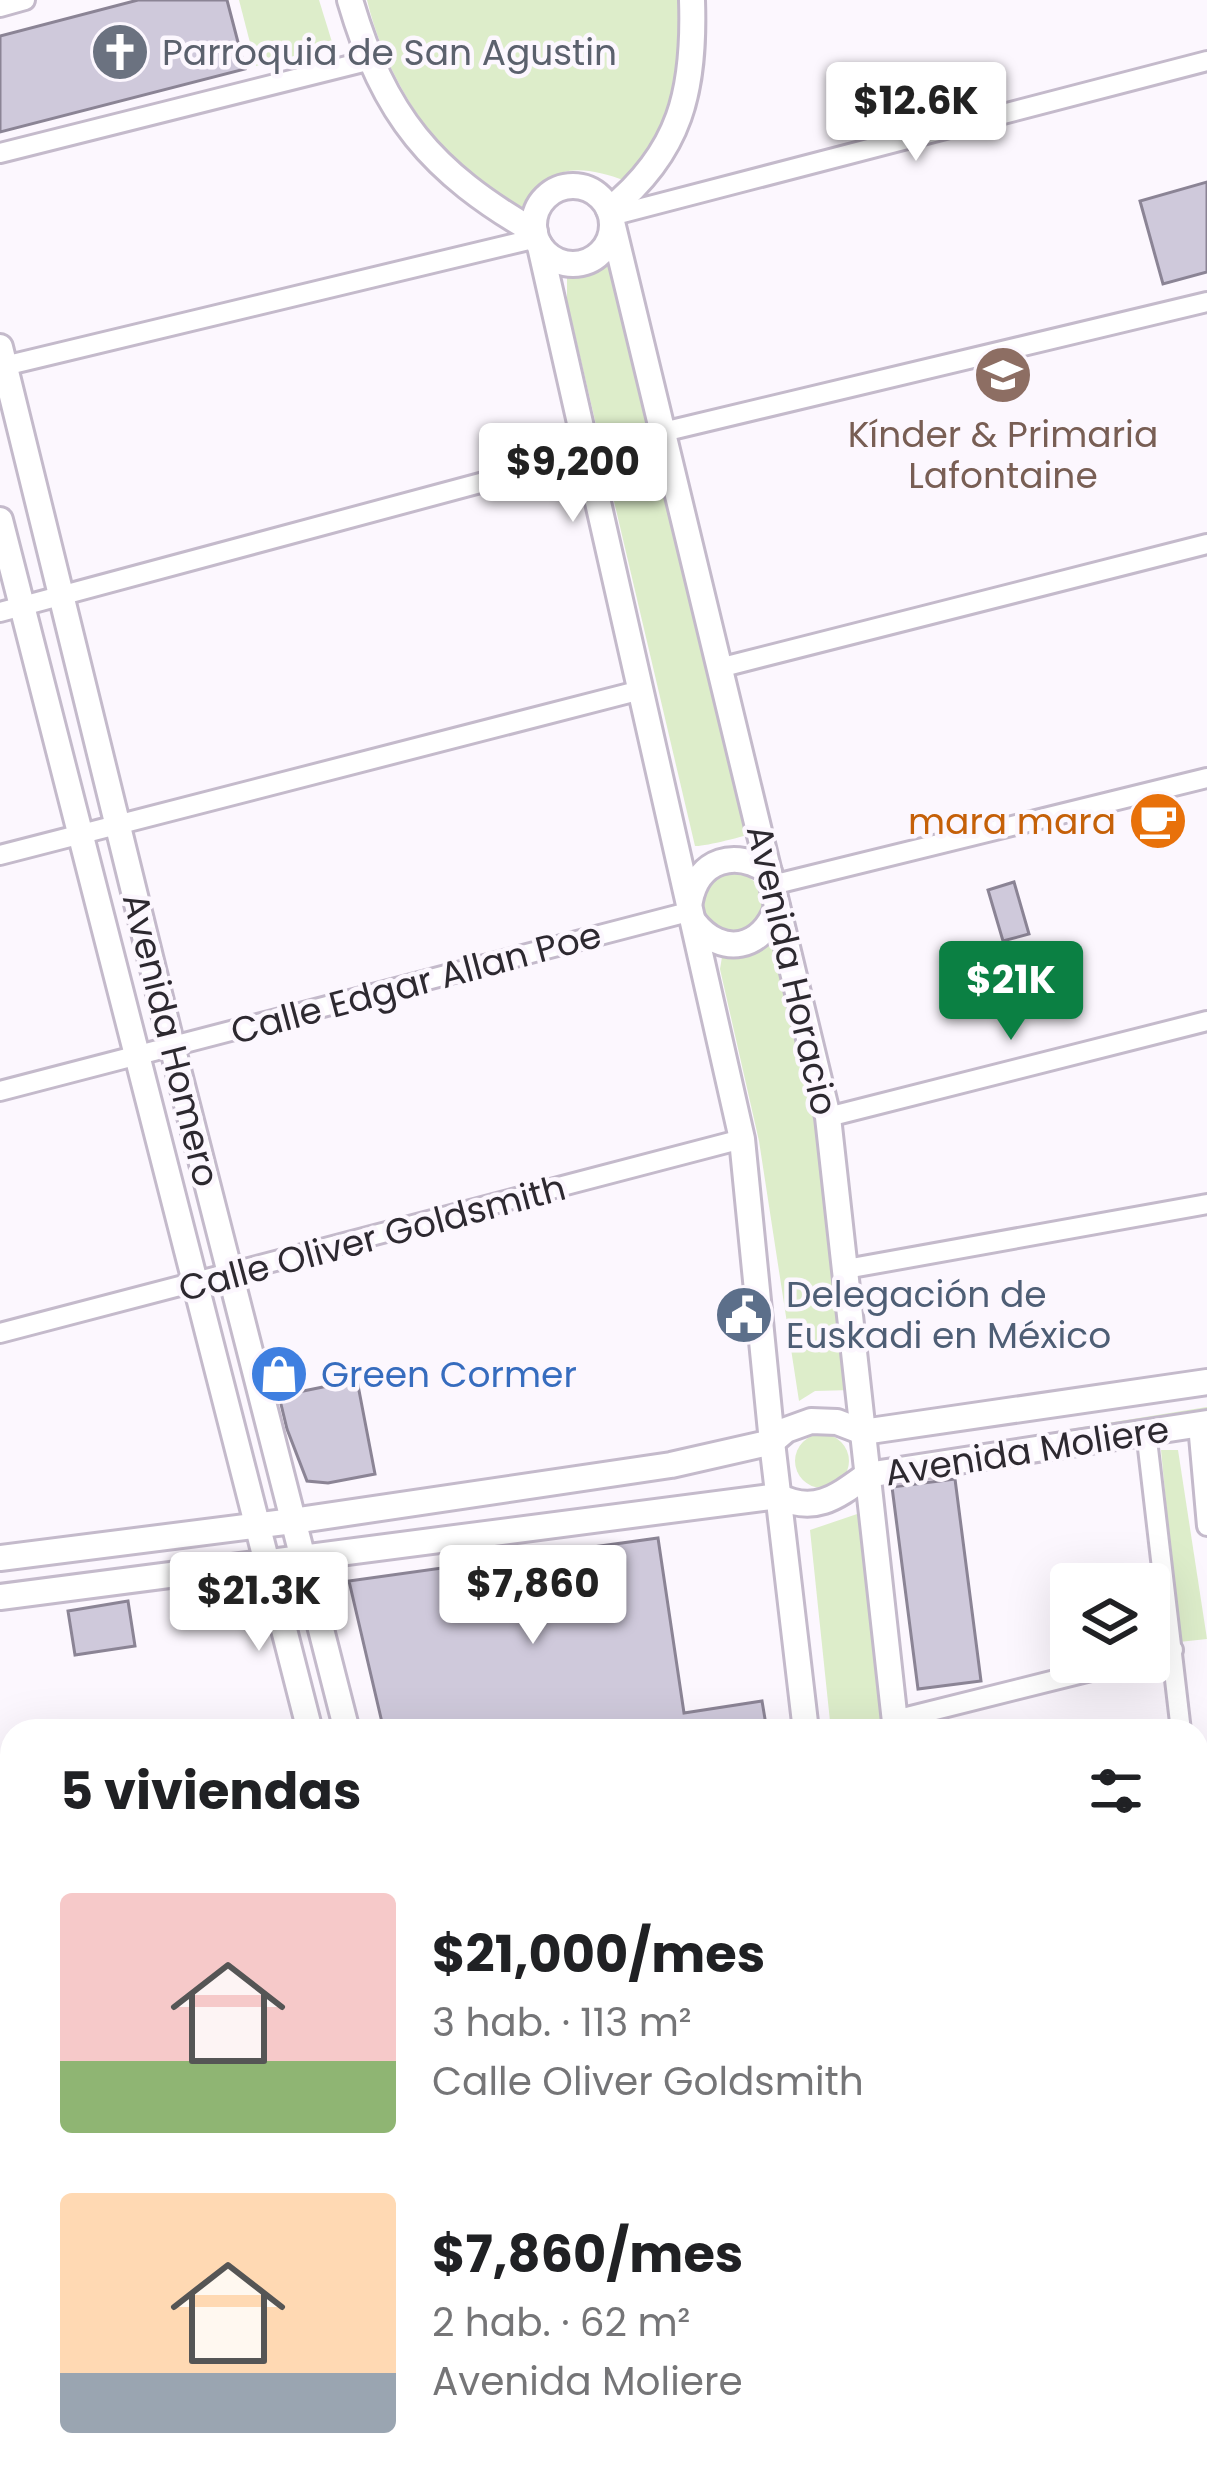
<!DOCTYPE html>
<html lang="es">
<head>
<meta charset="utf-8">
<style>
	:root { --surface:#fff; --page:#f2f2f2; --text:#202124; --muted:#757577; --accent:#0b8043 }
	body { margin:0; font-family:Poppins,sans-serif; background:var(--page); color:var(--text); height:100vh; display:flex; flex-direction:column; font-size:45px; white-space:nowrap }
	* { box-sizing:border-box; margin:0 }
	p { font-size:39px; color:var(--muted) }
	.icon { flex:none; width:66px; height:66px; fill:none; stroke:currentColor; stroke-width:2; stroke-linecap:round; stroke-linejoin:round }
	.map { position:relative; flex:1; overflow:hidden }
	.side { position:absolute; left:0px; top:1719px; width:1209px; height:771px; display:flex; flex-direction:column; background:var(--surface); border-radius:36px 36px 0 0; box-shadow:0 12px 48px #0002 }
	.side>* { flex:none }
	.controls { position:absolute; left:1050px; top:1563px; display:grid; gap:24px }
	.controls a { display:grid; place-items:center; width:120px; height:120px; border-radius:12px; background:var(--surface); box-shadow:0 12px 48px #0002; font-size:60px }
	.price { position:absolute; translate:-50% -102px; padding:0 27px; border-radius:12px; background:#fff; color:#222; font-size:39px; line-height:78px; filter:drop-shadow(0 3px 6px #0008) }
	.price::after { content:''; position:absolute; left:50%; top:72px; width:36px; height:27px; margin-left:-18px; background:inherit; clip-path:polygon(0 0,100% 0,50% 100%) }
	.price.selected { background:var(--accent); color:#fff }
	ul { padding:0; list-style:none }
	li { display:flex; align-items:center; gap:36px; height:300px; padding:0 60px }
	li span { display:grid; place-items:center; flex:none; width:336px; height:240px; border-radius:12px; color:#555 }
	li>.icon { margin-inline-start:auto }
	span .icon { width:144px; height:144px; fill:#fffc; stroke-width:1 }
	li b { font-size:51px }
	h2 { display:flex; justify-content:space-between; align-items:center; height:144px; padding:0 60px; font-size:51px }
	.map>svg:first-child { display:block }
	.green { fill:#ddedca }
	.building { fill:#cfc9db; stroke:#8b8495; stroke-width:3 }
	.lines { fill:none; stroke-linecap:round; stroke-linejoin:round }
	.minor-casing { stroke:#c4bacb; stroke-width:24 }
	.tertiary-casing { stroke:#c4bacb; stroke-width:30 }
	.minor { stroke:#fff; stroke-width:18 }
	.tertiary { stroke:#fff; stroke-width:24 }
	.labels { text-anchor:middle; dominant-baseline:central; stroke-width:9; stroke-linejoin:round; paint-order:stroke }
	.worship-label { font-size:36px; fill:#5b616d; stroke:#fcf7fe; text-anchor:start }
	.education-label { font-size:36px; fill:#785e54; stroke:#fcf7fe }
	.food-label { font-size:36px; fill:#c56008; stroke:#fcf7fe; text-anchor:end }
	.street-label { font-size:36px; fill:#2d2930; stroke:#fcf7fe }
	.service-label { font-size:36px; fill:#4e5e75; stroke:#fcf7fe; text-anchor:start }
	.shop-label { font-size:36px; fill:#366cbe; stroke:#fcf7fe; text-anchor:start }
</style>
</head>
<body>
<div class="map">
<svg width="1207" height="2489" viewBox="0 0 1207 2489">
	<rect width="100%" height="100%" fill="#fcf7fe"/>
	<!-- green -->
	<g class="green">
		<path d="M239,0H319L332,42L328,47L256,66Z"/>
		<path d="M367,0H684L680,70L660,145L626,181C581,165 545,161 526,213C506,200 479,188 463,171C417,124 382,63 367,0Z"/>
		<path d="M607,259L619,261L753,833C746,836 703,847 695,846L567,301V274L591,273Z"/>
		<circle cx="732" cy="902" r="30"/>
		<path d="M770,945L778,950L820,1110L852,1390L815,1391L799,1401L759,1141L720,969L722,957Z"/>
		<path d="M1207,1407V1424L888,1475L885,1459Z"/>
		<circle cx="822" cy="1461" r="27"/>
		<path d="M1161,1450H1178L1207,1639L1179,1642Z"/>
		<path d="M866,1511L890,1731H831L810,1530Z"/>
	</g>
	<!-- building -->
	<g class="building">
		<path d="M138,0H227L245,69L0,132V36Z"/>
		<path d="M1207,182V272L1163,284L1140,201Z"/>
		<path d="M1014,882L1029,934L1003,941L988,890Z"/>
		<path d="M357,1380L375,1474L328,1483L307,1481L287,1429L279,1396Z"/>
		<path d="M955,1479L981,1681L918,1689L892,1487Z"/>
		<path d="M658,1538L684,1713L762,1701L767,1731H384L349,1581Z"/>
		<path d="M128,1601L135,1646L75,1655L68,1611Z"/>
		<path d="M1207,2436V2489H1156L1155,2478H1197V2439Z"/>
		<path d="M1049,2478H1092L1093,2489H1006Z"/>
		<path d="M1092,2478H1155L1156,2489H1093Z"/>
	</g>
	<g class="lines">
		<!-- minor casing -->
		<g class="minor-casing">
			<g id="minor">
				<path d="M0,7L25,0"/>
				<path d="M0,153L371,60"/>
				<path d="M611,216L1207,61"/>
				<path d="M0,367L537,238"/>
				<path d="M663,432L1207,302"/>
				<path d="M0,612L588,454"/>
				<path d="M719,668L1207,544"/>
				<path d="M0,855L641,690"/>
				<path d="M772,885L1207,778"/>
				<path d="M0,1091L692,911"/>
				<path d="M828,1117L1207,1021"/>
				<path d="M846,1269L1207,1204"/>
				<path d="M0,1333L742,1139"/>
				<path d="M1198,1425L1207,1526"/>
				<path d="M1146,1431L1181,1731"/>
				<path d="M1149,1656L1173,1650"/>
				<path d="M895,1720L1127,1662"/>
				<path d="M1197,1889L1207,1979"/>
				<path d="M0,1984L12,1981"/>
				<path d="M1197,2166L1207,2164"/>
				<path d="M0,2224L12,2222"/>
				<path d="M1197,2406L1207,2403"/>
				<path d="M0,2465L12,2462"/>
				<path d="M870,2489L915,2478"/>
			</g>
		</g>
		<!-- tertiary casing -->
		<g class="tertiary-casing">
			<g id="tertiary">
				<path d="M350,0C384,116 431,172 535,232"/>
				<circle cx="573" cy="225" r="39"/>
				<path d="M609,210C681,152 695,90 692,0"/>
				<path d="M612,222L828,1117L896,1731"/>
				<path d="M540,246L742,1139L772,1442L806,1731"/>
				<path d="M0,347L172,1046L347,1731"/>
				<path d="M0,520L310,1731"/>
				<path d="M690,901C698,859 736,849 769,872"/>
				<path d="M694,922C722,958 763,949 777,907"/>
				<path d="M0,1558L293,1521L671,1465L772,1442L786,1430L811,1421L837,1422L863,1432L1207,1382"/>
				<path d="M0,1597L778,1496C815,1515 838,1496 867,1475L1207,1423"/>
				<path d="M494,2478L497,2489"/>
				<path d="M543,2478L545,2489"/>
				<path d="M894,2478L896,2489"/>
				<path d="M979,2478L980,2489"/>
			</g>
		</g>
		<!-- minor -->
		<use href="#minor" class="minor"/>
		<!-- tertiary -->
		<use href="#tertiary" class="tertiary"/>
	</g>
	<!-- icons -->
	<defs>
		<g id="church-disc" transform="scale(3)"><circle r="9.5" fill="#6b7280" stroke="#fcf7fe"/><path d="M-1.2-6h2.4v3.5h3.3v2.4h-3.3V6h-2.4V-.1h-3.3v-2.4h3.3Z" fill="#fff"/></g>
		<g id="school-disc" transform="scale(3)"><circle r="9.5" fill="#8d6e63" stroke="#fcf7fe"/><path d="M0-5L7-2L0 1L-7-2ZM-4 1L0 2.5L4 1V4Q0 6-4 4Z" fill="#fff"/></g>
		<g id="cafe-disc" transform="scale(3)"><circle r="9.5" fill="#e8710a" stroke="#fcf7fe"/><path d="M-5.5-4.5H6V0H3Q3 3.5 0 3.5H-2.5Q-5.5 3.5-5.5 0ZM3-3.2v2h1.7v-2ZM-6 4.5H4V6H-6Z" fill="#fff"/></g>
		<g id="civic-disc" transform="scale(3)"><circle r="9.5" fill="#5c6f8a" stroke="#fcf7fe"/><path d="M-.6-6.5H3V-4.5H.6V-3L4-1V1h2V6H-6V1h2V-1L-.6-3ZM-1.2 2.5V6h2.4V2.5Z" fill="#fff"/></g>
		<g id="shop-disc" transform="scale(3)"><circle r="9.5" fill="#3f7fe0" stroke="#fcf7fe"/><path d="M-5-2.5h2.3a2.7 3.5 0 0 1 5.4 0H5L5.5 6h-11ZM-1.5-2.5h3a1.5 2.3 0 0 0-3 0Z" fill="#fff"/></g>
	</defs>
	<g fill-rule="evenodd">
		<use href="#church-disc" x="120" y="52"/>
		<use href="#school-disc" x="1003" y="375"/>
		<use href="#cafe-disc" x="1158" y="821"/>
		<use href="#civic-disc" x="744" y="1315"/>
		<use href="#shop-disc" x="279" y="1374"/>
	</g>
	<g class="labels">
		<!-- worship labels -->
		<g class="worship-label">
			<text x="162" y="52">Parroquia de San Agustin</text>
		</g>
		<!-- education labels -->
		<g class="education-label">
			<text x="1003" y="434">Kínder &amp; Primaria<tspan x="1003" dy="41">Lafontaine</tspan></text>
		</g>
		<!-- food labels -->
		<g class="food-label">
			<text x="1116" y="821">mara mara</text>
		</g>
		<!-- street labels -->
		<g class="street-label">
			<text transform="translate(792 970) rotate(77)">Avenida Horacio</text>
			<text transform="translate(416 983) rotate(-15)">Calle Edgar Allan Poe</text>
			<text transform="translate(171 1040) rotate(76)">Avenida Homero</text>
			<text transform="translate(372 1238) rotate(-15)">Calle Oliver Goldsmith</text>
			<text transform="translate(1027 1451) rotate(-9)">Avenida Moliere</text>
		</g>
		<!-- service labels -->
		<g class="service-label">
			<text x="786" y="1294">Delegación de<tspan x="786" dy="41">Euskadi en México</tspan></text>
		</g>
		<!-- shop labels -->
		<g class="shop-label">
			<text x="321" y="1374">Green Cormer</text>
		</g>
	</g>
</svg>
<div class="controls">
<a><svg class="icon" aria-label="layers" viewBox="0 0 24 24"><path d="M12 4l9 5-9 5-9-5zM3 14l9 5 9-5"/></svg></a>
</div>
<b class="price" style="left:916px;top:164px">$12.6K</b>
<b class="price" style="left:573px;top:525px">$9,200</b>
<b class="price selected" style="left:1011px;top:1043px">$21K</b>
<b class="price" style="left:533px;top:1647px">$7,860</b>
<b class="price" style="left:259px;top:1654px">$21.3K</b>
<section class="side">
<h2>5 viviendas<svg class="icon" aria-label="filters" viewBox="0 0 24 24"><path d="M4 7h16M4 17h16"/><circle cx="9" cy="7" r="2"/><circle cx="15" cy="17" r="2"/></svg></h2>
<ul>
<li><span style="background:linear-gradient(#f6c9c9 70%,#8fb573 0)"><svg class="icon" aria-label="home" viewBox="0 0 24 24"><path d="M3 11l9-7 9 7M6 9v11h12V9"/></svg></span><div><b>$21,000/mes</b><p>3 hab. · 113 m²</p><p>Calle Oliver Goldsmith</p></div></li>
<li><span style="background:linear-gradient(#ffd9b3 75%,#9aa5b1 0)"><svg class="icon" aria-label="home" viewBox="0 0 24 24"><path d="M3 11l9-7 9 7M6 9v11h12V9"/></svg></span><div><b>$7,860/mes</b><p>2 hab. · 62 m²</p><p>Avenida Moliere</p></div></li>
</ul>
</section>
</div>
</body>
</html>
